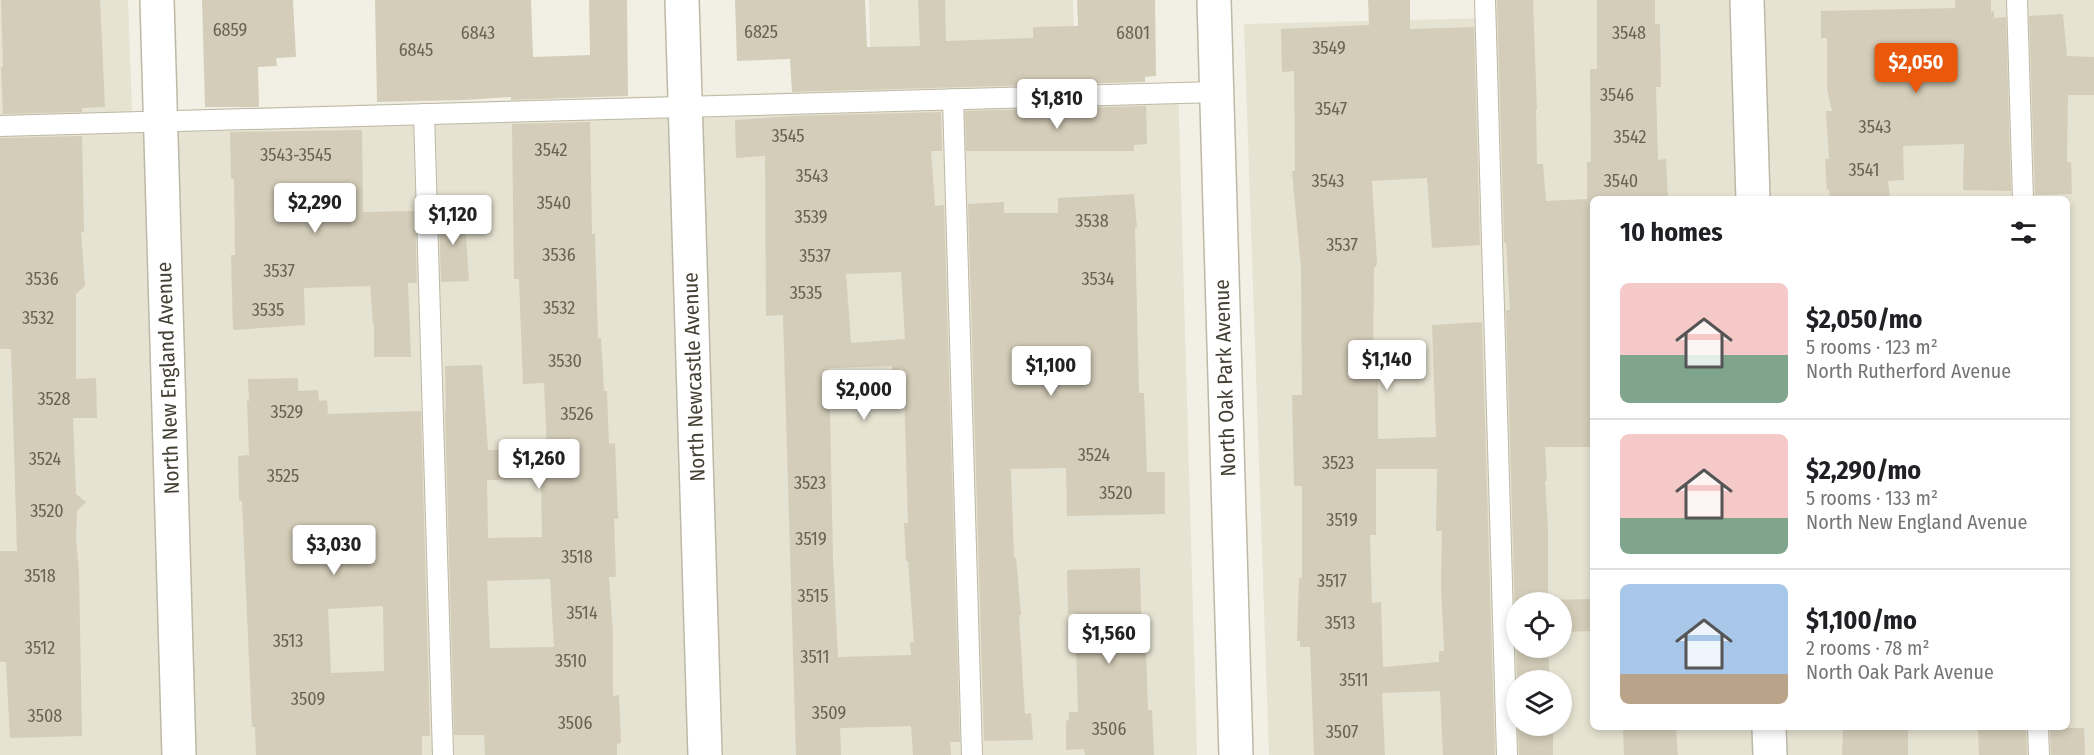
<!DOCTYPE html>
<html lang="en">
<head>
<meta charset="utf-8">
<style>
	:root { --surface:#fff; --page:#f6f6f6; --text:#202124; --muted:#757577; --line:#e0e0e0; --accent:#ea580c }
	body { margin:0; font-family:"Fira Sans Condensed",sans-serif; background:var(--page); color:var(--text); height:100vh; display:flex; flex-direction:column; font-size:22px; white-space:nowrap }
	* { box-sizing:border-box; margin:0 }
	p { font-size:20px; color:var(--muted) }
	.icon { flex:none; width:33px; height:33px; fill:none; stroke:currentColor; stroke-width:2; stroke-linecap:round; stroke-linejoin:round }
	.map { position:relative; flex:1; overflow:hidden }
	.sheet { position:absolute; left:1590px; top:196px; width:480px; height:534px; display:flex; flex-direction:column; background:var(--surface); border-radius:9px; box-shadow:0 3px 9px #0003 }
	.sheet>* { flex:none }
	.fabs { position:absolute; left:1506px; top:592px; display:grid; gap:12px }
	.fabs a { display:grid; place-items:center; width:66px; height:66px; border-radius:50%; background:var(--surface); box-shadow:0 3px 9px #0003; font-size:30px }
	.price { position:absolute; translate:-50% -51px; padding:0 14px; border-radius:6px; background:#fff; color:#222; font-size:20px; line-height:39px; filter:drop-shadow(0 2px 3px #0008) }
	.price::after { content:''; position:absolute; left:50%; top:36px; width:18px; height:14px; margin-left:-9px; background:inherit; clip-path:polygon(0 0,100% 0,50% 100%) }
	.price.on { background:var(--accent); color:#fff }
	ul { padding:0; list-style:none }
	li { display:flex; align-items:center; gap:18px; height:150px; padding:0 30px }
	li+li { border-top:2px solid var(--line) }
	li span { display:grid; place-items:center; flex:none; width:168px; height:120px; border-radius:9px; color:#555 }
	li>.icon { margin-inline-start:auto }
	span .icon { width:72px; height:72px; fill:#fffc; stroke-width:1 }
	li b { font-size:26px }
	h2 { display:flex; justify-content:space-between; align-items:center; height:72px; padding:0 30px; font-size:26px }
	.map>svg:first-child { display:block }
	.residential { fill:#e6e3d2; fill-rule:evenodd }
	.building { fill:#d4cdb9; fill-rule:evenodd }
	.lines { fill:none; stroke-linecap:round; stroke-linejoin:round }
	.service-casing { stroke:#beb9a6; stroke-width:22 }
	.minor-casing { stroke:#beb9a6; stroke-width:36 }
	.tertiary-casing { stroke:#beb9a6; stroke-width:36 }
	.service { stroke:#fff; stroke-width:20 }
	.minor { stroke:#fff; stroke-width:33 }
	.tertiary { stroke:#fff; stroke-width:33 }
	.labels { text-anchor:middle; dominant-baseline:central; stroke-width:6; stroke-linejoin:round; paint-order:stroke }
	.number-label { font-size:18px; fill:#686355 }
	.street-label { font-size:21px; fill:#444034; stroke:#fff }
</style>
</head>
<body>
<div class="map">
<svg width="2094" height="755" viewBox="0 0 2094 755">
	<rect width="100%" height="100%" fill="#f2f0e4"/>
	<!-- residential -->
	<g class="residential">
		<path d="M0,0H128L132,111L871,90L869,0H1073L1076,87L1178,82L1197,755H0Z"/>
		<path d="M1492,0H2094V755H1269L1244,24L1492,18ZM1593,200H2067V728H1593ZM1516,603H1562V648H1516ZM1516,681H1562V726H1516Z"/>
	</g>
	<!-- building -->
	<g class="building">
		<path d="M1,0H100L105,107L82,108V112L3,114L1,67H3Z"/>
		<path d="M202,0H293L296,57L276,58L277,66L258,67L259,107H205Z"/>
		<path d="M375,0H531L533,57L590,55L589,0H627L628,96L511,100V97L464,100L377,102Z"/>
		<path d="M735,0H865L867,47L920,46L918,0H945L946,41L1033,38V27L1078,26L1077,0H1155L1156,76L1145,77V82L792,92L790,59L737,61Z"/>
		<path d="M1368,0H1410V29L1474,27L1480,245L1432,248L1427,178L1372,181L1377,262L1376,267H1374L1373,371H1378V439L1436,437L1432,325L1482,322L1495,755H1443L1440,691L1382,693L1385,755H1314L1310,647H1300V641H1297L1299,578H1302V486H1294L1292,395H1302L1301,269L1292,171H1295L1294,71L1282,72L1281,29L1369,25ZM1376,469H1437L1436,531H1442L1441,585L1444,651H1439V662L1383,667L1381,602L1372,603L1370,535H1376Z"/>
		<path d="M1497,0H1533L1537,110H1536L1537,164H1543L1546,201L1587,199V162H1591L1590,69H1597V0H1655V24H1660L1661,87H1656L1658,160L1666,159L1668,200H1593V447H1545L1547,481H1545L1548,526V597L1549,600L1593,599V631L1562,632V603H1516V648H1548L1550,681H1517L1506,310H1510L1506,243H1504Z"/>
		<path d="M1955,0H1991V12L1994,11V18L2006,17L2011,191L1963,190L1964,144L1903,146L1904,180L1888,181L1890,197L1830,200L1829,190H1827L1825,159H1829L1826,111H1832L1827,89V38H1821V11L1955,8Z"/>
		<path d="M2063,14L2067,56L2094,57V95H2068L2067,162H2071L2072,194L2035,195L2029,16Z"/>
		<path d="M1146,106L1147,144L1134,145V151H966L965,111Z"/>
		<path d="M941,112L942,151H931L935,206L944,205L960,742H950L951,755H913L911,726L840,728L841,755H796L783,315L766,316L765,156L736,158L735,120L793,116ZM901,272L905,339L851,343L846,274ZM892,366L893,389H904L908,523H904L906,561H908L914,642H910L911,655L838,657L833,559L829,368Z"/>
		<path d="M590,122L592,234H595L598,338H601L604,391H607L609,444L615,443L618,519H614L616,577H609L613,633V696L619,695L621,743L617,744V755H485L484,735H454L445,410H446L445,366L482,365L488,450L547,449L544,383L523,384L519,279H514L512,124ZM541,479L542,537L488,538L487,480ZM550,579L554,647L490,648L487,581Z"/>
		<path d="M362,130L363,212L415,211L417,283H408L411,357H374V324H373L370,286L304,288L305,325L233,330L231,255H235L234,179H231L230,132Z"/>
		<path d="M82,136L84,232H81L85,286L76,294V379L96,378L97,418H73L76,494L86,502L77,511L76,537L79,573L82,736L10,738L6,662H0V551H17L11,349H0V138Z"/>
		<path d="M1134,194L1137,228H1135L1139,393H1144L1147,472H1165V514L1067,516L1066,468L1011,469L1014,558L1016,557L1021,615H1019L1025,714L1031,713L1033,740L984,741L968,204L1004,202V213H1058V198Z"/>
		<path d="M464,209L469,281L441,282L439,210Z"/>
		<path d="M298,378V391L318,390L319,401L327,400L328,414L421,411L430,736H422V755H256L255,727H252L242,501H239L238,456L249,455L247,401H249L248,379ZM383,606L384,671L331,673L328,609Z"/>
		<path d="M1140,568L1142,648H1146L1148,710H1152L1154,755H1085L1084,749L1066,750V721L1069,720V712H1078L1075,613L1068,614L1067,570Z"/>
		<path d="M1518,726H1553V755H1519Z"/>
		<path d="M1623,728H1676L1678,755H1624Z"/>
		<path d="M1843,728H1908V755H1842Z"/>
		<path d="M1978,728H2026L2027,755H1979Z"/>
		<path d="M2050,728H2084L2085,755H2051Z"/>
	</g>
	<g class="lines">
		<!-- service casing -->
		<g class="service-casing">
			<g id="service">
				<path d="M1485,0L1507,755"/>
				<path d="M2017,0L2023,200"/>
				<path d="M953,99L972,755"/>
				<path d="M424,114L443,755"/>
				<path d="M0,126L1217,92"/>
				<path d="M2038,728L2039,755"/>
			</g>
		</g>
		<!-- minor casing -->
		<g class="minor-casing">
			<g id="minor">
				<path d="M157,0L179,755"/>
				<path d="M682,0L705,755"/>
				<path d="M1747,0L1753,200"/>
				<path d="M1769,728L1770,755"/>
			</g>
		</g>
		<!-- tertiary casing -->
		<g class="tertiary-casing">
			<path id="tertiary" d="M1214,0L1236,755"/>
		</g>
		<!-- service -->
		<use href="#service" class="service"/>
		<!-- minor -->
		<use href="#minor" class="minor"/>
		<!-- tertiary -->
		<use href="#tertiary" class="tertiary"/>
	</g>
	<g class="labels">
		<!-- number labels -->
		<g class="number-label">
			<text x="230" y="30">6859</text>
			<text x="761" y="32">6825</text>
			<text x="478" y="33">6843</text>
			<text x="1133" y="33">6801</text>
			<text x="1629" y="33">3548</text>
			<text x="1329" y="48">3549</text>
			<text x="416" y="50">6845</text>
			<text x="1617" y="95">3546</text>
			<text x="1331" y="109">3547</text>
			<text x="1875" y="127">3543</text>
			<text x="788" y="136">3545</text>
			<text x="1630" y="137">3542</text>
			<text x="551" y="150">3542</text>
			<text x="296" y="155">3543-3545</text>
			<text x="1864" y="170">3541</text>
			<text x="812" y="176">3543</text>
			<text x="1328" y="181">3543</text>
			<text x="1621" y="181">3540</text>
			<text x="554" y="203">3540</text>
			<text x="811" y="217">3539</text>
			<text x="1092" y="221">3538</text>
			<text x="1342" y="245">3537</text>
			<text x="559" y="255">3536</text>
			<text x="815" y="256">3537</text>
			<text x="279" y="271">3537</text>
			<text x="42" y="279">3536</text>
			<text x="1098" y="279">3534</text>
			<text x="806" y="293">3535</text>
			<text x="559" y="308">3532</text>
			<text x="268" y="310">3535</text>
			<text x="38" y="318">3532</text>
			<text x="565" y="361">3530</text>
			<text x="54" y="399">3528</text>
			<text x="287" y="412">3529</text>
			<text x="577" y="414">3526</text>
			<text x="1094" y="455">3524</text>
			<text x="45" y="459">3524</text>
			<text x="1338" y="463">3523</text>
			<text x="283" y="476">3525</text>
			<text x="810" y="483">3523</text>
			<text x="1116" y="493">3520</text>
			<text x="47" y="511">3520</text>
			<text x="1342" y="520">3519</text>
			<text x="811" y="539">3519</text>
			<text x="577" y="557">3518</text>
			<text x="40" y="576">3518</text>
			<text x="1332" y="581">3517</text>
			<text x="813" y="596">3515</text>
			<text x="582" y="613">3514</text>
			<text x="1340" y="623">3513</text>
			<text x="288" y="641">3513</text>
			<text x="40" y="648">3512</text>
			<text x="815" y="657">3511</text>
			<text x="571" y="661">3510</text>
			<text x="1354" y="680">3511</text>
			<text x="308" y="699">3509</text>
			<text x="829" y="713">3509</text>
			<text x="45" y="716">3508</text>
			<text x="575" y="723">3506</text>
			<text x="1109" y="729">3506</text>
			<text x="1342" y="732">3507</text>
		</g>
		<!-- street labels -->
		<g class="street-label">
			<text transform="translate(694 377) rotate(-92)">North Newcastle Avenue</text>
			<text transform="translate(168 378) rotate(-92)">North New England Avenue</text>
			<text transform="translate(1225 378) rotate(-92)">North Oak Park Avenue</text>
		</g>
	</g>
</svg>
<div class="fabs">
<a><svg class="icon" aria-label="locate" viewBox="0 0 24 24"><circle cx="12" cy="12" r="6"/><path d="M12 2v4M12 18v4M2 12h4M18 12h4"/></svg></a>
<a><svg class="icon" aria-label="layers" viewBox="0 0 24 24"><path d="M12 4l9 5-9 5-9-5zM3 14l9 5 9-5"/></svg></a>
</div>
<b class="price on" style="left:1916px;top:94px">$2,050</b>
<b class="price" style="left:1057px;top:130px">$1,810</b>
<b class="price" style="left:315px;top:234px">$2,290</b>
<b class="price" style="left:453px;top:246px">$1,120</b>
<b class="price" style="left:1387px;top:391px">$1,140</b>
<b class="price" style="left:1051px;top:397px">$1,100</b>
<b class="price" style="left:864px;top:421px">$2,000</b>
<b class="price" style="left:539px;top:490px">$1,260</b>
<b class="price" style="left:334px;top:576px">$3,030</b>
<b class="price" style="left:1109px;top:665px">$1,560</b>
<section class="sheet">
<h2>10 homes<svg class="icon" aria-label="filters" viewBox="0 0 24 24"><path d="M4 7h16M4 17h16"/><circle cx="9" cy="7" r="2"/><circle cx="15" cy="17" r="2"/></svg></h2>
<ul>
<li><span style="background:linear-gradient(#f6c9c9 60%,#7fa58c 0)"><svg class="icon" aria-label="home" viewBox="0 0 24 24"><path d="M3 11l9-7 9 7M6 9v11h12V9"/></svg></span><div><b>$2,050/mo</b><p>5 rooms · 123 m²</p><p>North Rutherford Avenue</p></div></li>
<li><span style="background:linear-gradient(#f6c9c9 70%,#7fa58c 0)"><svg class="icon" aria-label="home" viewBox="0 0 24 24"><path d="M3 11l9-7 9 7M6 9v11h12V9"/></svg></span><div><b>$2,290/mo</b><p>5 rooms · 133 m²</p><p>North New England Avenue</p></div></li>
<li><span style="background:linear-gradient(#a9c7e8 75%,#b9a48a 0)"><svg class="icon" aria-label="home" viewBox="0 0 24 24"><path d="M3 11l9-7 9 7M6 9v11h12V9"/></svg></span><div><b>$1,100/mo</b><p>2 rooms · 78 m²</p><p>North Oak Park Avenue</p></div></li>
</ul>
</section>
</div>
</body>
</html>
